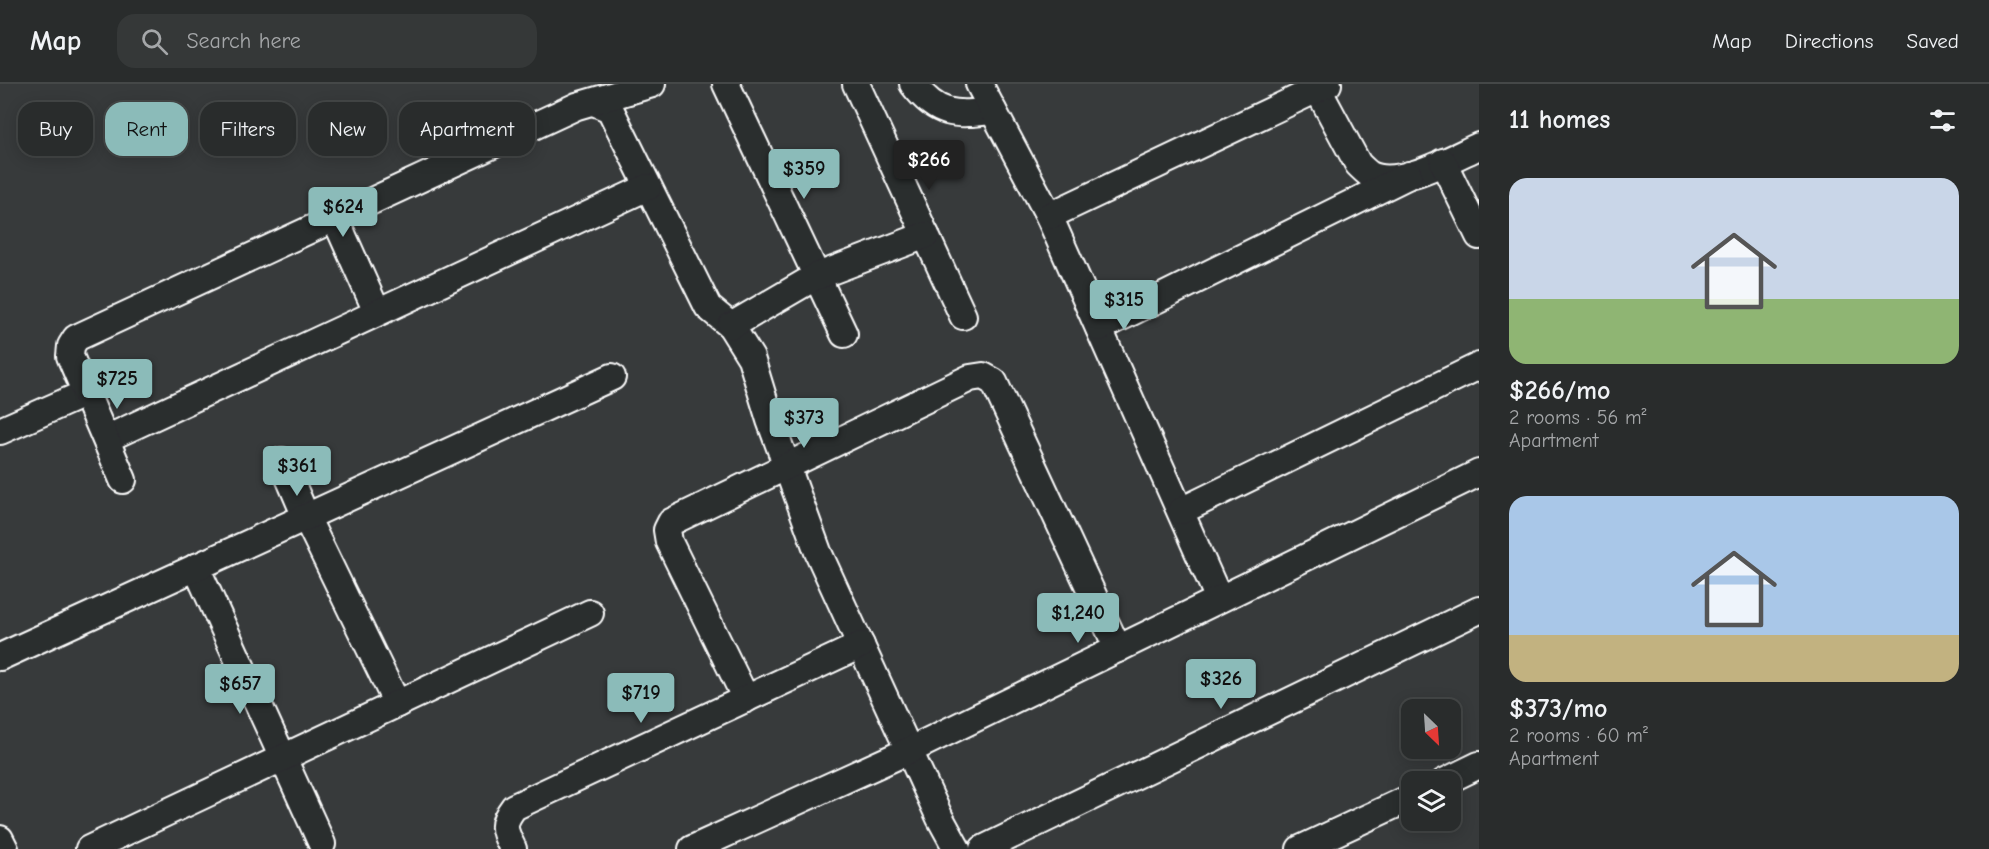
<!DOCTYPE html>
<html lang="en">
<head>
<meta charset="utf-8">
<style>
	:root { --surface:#292c2c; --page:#353838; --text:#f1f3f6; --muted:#a5a7a9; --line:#454848; --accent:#8bbbb9 }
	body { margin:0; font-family:"Comic Neue",sans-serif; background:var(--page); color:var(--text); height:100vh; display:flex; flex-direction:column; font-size:22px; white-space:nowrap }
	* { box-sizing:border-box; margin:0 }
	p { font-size:20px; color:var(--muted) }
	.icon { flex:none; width:33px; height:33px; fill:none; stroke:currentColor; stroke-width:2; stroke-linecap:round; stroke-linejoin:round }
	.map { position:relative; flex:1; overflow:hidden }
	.panel { display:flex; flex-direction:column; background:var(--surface); width:510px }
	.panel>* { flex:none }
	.guide { position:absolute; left:18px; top:18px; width:570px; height:54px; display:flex; gap:12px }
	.needle { width:39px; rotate:155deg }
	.buttons { position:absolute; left:1401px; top:615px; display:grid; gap:12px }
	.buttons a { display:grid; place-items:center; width:60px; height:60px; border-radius:12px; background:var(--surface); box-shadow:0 3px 15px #0003,0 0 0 2px var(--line); font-size:30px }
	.price { position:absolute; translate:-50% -51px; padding:0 14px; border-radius:6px; background:var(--accent); color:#111; font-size:20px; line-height:39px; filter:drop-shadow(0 2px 3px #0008) }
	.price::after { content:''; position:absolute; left:50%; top:36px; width:18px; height:14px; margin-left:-9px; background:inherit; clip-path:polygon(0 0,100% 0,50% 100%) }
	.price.active { background:#222; color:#fff }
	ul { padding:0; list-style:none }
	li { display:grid; align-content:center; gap:12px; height:318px; padding:0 30px }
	li span { display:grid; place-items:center; height:186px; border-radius:18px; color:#555 }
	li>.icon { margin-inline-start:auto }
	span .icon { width:108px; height:108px; fill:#fffc; stroke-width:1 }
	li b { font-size:26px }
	h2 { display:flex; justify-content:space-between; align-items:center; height:72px; padding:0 30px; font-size:26px }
	.chip { padding:0 21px; border-radius:18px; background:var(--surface); box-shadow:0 3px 15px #0003,0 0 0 2px var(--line); font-size:21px; line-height:54px }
	.chip.active { background:var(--accent); color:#111 }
	header { display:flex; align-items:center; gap:36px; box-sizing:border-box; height:84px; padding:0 30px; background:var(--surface); border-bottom:2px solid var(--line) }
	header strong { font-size:28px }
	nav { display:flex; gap:33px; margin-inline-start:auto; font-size:21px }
	.search { width:420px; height:54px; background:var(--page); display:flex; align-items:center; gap:15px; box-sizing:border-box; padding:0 21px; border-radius:18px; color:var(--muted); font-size:22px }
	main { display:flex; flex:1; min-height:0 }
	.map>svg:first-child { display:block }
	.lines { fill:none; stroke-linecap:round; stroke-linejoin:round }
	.street-casing { stroke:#fff; stroke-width:30 }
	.street { stroke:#2a2d2e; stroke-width:26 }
</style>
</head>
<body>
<header>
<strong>Map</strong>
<div class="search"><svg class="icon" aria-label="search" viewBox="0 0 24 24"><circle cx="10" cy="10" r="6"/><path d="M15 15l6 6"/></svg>Search here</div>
<nav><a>Map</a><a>Directions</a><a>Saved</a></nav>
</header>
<main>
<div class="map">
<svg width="1479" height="765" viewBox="0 0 1479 765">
	<rect width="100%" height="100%" fill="#373a3b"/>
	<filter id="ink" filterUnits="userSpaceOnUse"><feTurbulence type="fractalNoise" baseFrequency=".0167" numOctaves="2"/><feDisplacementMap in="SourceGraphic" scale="12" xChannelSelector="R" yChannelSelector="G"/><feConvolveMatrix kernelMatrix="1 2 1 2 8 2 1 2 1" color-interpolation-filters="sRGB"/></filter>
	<g filter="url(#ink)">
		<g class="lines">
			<!-- street casing -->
			<g class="street-casing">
				<g id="street">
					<path d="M726,0L844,250"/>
					<path d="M856,0L963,232"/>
					<path d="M913,0C938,33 955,31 993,27"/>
					<path d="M979,0L1049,132L1219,515"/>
					<path d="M1315,0L1358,80C1361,83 1365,87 1369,90C1397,106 1452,74 1479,62"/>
					<path d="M594,18L610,25L708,223L731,242L751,274L770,336L818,468L940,734L957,765"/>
					<path d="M1443,78L1479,152"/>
					<path d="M1049,132L1328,0"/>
					<path d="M335,134L377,228"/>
					<path d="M731,242L815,193L926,151"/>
					<path d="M1099,244L1409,91"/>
					<path d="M0,347L86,309"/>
					<path d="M106,355L648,103"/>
					<path d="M282,377L306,433L397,620"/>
					<path d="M123,396L70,272L71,262L76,254L577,22L652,0"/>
					<path d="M1181,427L1479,282"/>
					<path d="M196,483L322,760"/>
					<path d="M0,573L612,293"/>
					<path d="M746,615L669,458L667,446L671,438L970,294L983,292L994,298L1118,565"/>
					<path d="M1444,698L1479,681"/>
					<path d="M0,755L5,765"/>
					<path d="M89,765L590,529"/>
					<path d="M513,765C504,746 500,741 514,723L861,561"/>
					<path d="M692,765L910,666L1479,389"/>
					<path d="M983,765L1479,526"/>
					<path d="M1300,765L1412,713"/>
				</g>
			</g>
			<!-- street -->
			<use href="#street" class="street"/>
		</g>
	</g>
</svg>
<div class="buttons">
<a><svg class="needle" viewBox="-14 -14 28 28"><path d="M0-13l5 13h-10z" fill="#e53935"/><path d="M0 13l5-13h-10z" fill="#a5a7a9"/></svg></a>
<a><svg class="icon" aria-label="layers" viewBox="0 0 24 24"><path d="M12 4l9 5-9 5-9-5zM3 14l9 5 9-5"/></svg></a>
</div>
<b class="price active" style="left:929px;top:107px">$266</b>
<b class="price" style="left:804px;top:116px">$359</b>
<b class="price" style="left:343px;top:154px">$624</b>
<b class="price" style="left:1124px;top:247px">$315</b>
<b class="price" style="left:117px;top:326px">$725</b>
<b class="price" style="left:804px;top:365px">$373</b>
<b class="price" style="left:297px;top:413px">$361</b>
<b class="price" style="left:1078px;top:560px">$1,240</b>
<b class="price" style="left:1221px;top:626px">$326</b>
<b class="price" style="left:240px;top:631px">$657</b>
<b class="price" style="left:641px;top:640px">$719</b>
<div class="guide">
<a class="chip">Buy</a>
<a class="chip active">Rent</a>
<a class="chip">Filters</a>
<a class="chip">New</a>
<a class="chip">Apartment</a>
</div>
</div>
<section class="panel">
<h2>11 homes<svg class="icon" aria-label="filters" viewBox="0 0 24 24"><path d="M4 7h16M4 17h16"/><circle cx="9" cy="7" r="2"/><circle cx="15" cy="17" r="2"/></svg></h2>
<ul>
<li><span style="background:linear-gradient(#c9d6e8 65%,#8fb573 0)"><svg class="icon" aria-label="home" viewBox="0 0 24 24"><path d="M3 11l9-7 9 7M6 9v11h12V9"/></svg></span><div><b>$266/mo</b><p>2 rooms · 56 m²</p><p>Apartment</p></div></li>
<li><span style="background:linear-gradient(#a9c7e8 75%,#c2b280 0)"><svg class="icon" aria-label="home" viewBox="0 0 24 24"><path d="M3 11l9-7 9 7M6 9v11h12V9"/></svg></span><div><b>$373/mo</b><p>2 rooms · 60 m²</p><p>Apartment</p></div></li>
</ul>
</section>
</main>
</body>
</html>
